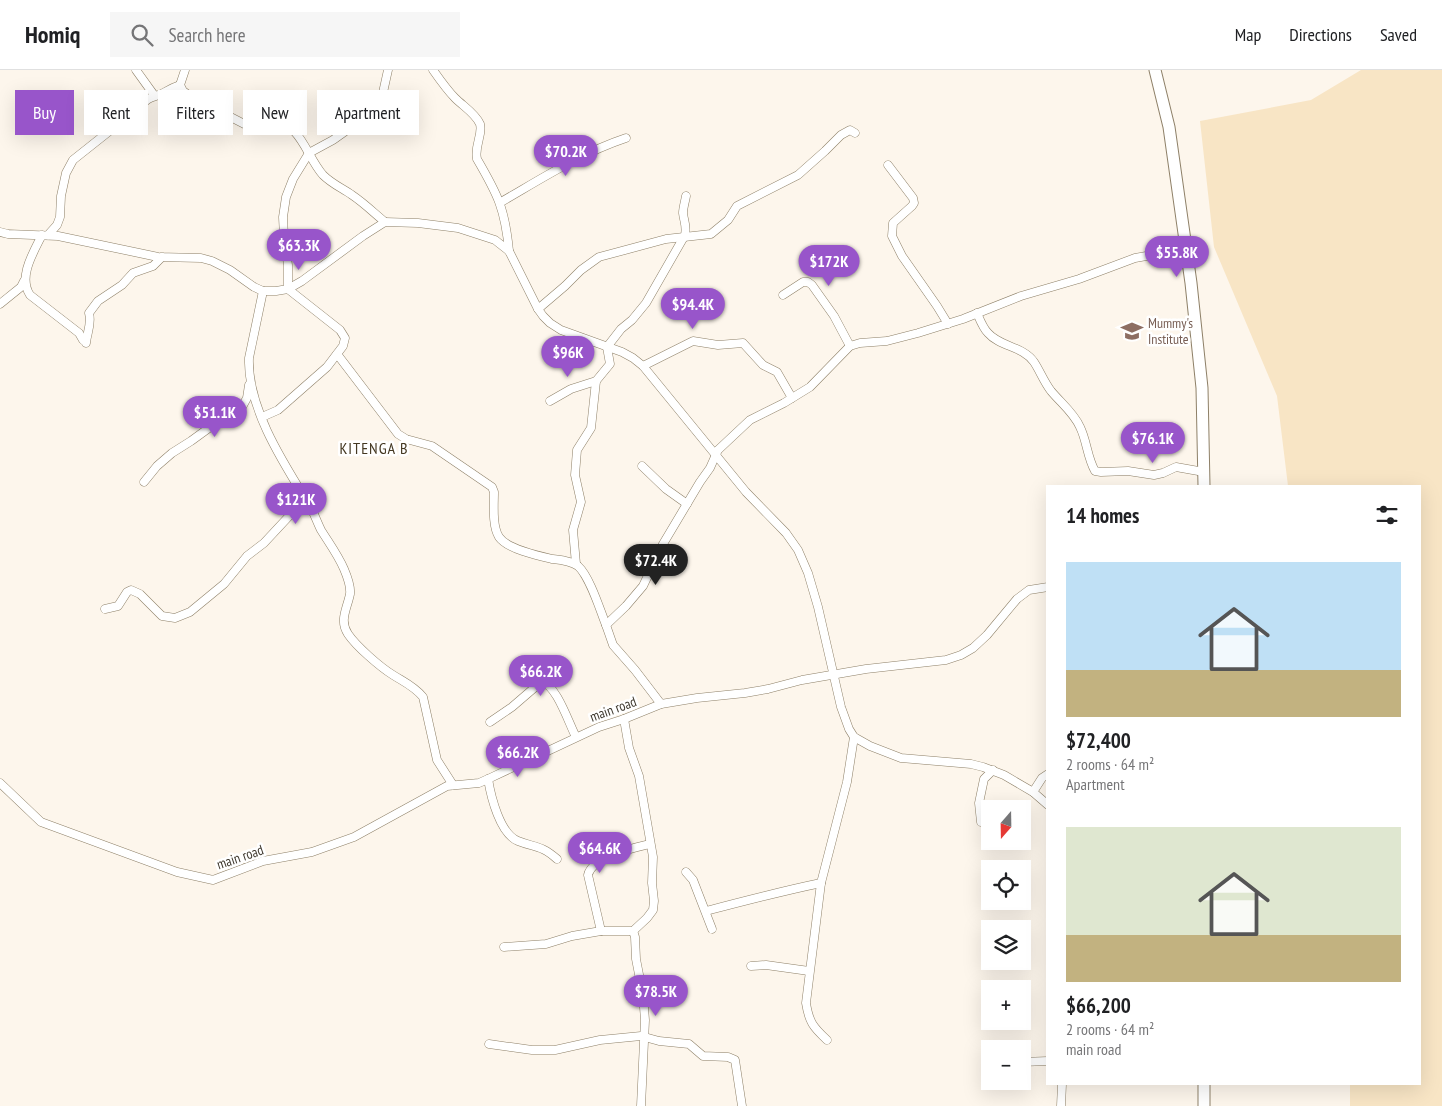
<!DOCTYPE html>
<html lang="en">
<head>
<meta charset="utf-8">
<style>
	:root { --surface:#fff; --page:#f6f6f6; --text:#202124; --muted:#757577; --line:#e0e0e0; --accent:#9855ca }
	body { margin:0; font-family:"PT Sans Narrow",sans-serif; background:var(--page); color:var(--text); height:100vh; display:flex; flex-direction:column; font-size:19px; white-space:nowrap }
	* { box-sizing:border-box; margin:0 }
	p { font-size:16px; color:var(--muted) }
	.icon { flex:none; width:28px; height:28px; fill:none; stroke:currentColor; stroke-width:2; stroke-linecap:round; stroke-linejoin:round }
	.map { position:relative; flex:1; overflow:hidden }
	.sheet { position:absolute; left:1046px; top:415px; width:375px; height:600px; display:flex; flex-direction:column; background:var(--surface); border-radius:0px; box-shadow:0 5px 20px #0002 }
	.sheet>* { flex:none }
	.top-card { position:absolute; left:15px; top:20px; width:475px; height:45px; display:flex; gap:10px }
	.needle { width:32px; rotate:200deg }
	.tools { position:absolute; left:981px; top:730px; display:grid; gap:10px }
	.tools a { display:grid; place-items:center; width:50px; height:50px; border-radius:0px; background:var(--surface); box-shadow:0 5px 20px #0002; font-size:25px }
	.price { position:absolute; translate:-50% -42px; padding:0 11px; border-radius:18px; background:var(--accent); color:#fff; font-size:16px; line-height:32px; filter:drop-shadow(0 1px 2px #0008) }
	.price::after { content:''; position:absolute; left:50%; top:30px; width:15px; height:11px; margin-left:-8px; background:inherit; clip-path:polygon(0 0,100% 0,50% 100%) }
	.price.on { background:#222; color:#fff }
	ul { padding:0; list-style:none }
	li { display:grid; align-content:center; gap:10px; height:265px; padding:0 20px }
	li span { display:grid; place-items:center; height:155px; border-radius:0px; color:#555 }
	li>.icon { margin-inline-start:auto }
	span .icon { width:90px; height:90px; fill:#fffc; stroke-width:1 }
	li b { font-size:21px }
	h2 { display:flex; justify-content:space-between; align-items:center; height:60px; padding:0 20px; font-size:21px }
	.pill { padding:0 18px; border-radius:0px; background:var(--surface); box-shadow:0 5px 20px #0002; font-size:18px; line-height:45px }
	.pill.on { background:var(--accent); color:#fff }
	header { display:flex; align-items:center; gap:30px; box-sizing:border-box; height:70px; padding:0 25px; background:var(--surface); border-bottom:1px solid var(--line) }
	header strong { font-size:24px }
	nav { display:flex; gap:28px; margin-inline-start:auto; font-size:18px }
	.search { width:350px; height:45px; background:var(--page); display:flex; align-items:center; gap:12px; box-sizing:border-box; padding:0 18px; border-radius:0px; color:var(--muted); font-size:19px }
	.map>svg:first-child { display:block }
	.green { fill:#f8e5c5 }
	.lines { fill:none; stroke-linecap:round; stroke-linejoin:round }
	.minor-casing { stroke:#8e8068; stroke-width:9 }
	.secondary-casing { stroke:#8e8068; stroke-width:13 }
	.minor { stroke:#fff; stroke-width:8 }
	.secondary { stroke:#fff; stroke-width:11 }
	.labels { text-anchor:middle; dominant-baseline:central; stroke-width:5; stroke-linejoin:round; paint-order:stroke }
	.education-label { font-size:14px; fill:#785e54; stroke:#fff; text-anchor:start }
	.street-label { font-size:14px; fill:#3e382e; stroke:#fff }
	.quarter-label { font-size:16px; letter-spacing:1px; fill:#443822; stroke:#fff }
</style>
</head>
<body>
<header>
<strong>Homiq</strong>
<div class="search"><svg class="icon" aria-label="search" viewBox="0 0 24 24"><circle cx="10" cy="10" r="6"/><path d="M15 15l6 6"/></svg>Search here</div>
<nav><a>Map</a><a>Directions</a><a>Saved</a></nav>
</header>
<div class="map">
<svg width="1442" height="1036" viewBox="0 0 1442 1036">
	<rect width="100%" height="100%" fill="#fdf6ec"/>
	<!-- green -->
	<path class="green" d="M1361,0H1442V1036H1350V1014H1420V416H1288L1277,326L1214,177L1200,51L1311,30Z"/>
	<g class="lines">
		<!-- minor casing -->
		<g class="minor-casing">
			<g id="minor">
				<path d="M136,0L154,25"/>
				<path d="M185,0L180,15L183,21L190,26L250,57H259L271,51C301,52 306,86 323,105C332,114 342,118 352,125C364,133 374,143 385,152"/>
				<path d="M433,0C440,10 447,20 455,28C463,36 476,44 480,54C483,65 474,76 477,89C498,125 505,139 509,181"/>
				<path d="M888,95L913,128L914,133L912,136L893,153L892,166L902,186L937,236L948,254"/>
				<path d="M501,132C541,109 581,83 626,68"/>
				<path d="M0,162L8,164L58,166L158,187L201,188L212,191L230,200L254,217L263,221H276L288,219L302,211L363,166L385,152L418,153L458,158L495,170L509,181L538,239L543,246L550,253L561,260L622,282L633,288L643,296L746,422L786,463L798,480L808,503L818,537L841,637L849,659L854,667L870,676L901,688L971,694L983,697L1004,705L1033,722L1048,735"/>
				<path d="M42,165C33,183 18,207 30,225L79,263L83,270"/>
				<path d="M48,165L57,155L60,147L61,126L66,103L73,90L141,36C149,25 155,28 165,22C170,19 174,17 180,15"/>
				<path d="M263,221L249,288C247,338 284,394 310,436C314,443 317,452 321,460C329,473 338,485 344,499C347,506 351,516 350,524C347,539 339,550 348,564C356,576 380,597 393,605C404,612 414,616 423,627L437,690L453,715"/>
				<path d="M783,225L803,212H808L812,215L834,246L850,276"/>
				<path d="M0,234L21,217L24,211"/>
				<path d="M538,239L565,216L581,200L599,187L666,169L711,164L728,150L737,136L798,105L825,81L841,65L850,60L855,63"/>
				<path d="M977,243C980,250 983,258 988,263C1000,277 1023,276 1034,292C1040,301 1044,312 1051,321C1061,333 1074,343 1080,357C1087,371 1087,387 1095,401L1101,402L1128,401L1154,405L1163,403L1176,397L1204,402"/>
				<path d="M86,273C87,262 92,254 89,243L98,231L122,215L133,203L153,196L162,187"/>
				<path d="M337,284L398,364L406,369L432,376L492,417L494,422C494,435 492,456 499,467C507,479 539,486 552,489C561,490 571,491 578,496C590,507 600,540 606,555"/>
				<path d="M643,296L693,271L718,275L743,273L763,295L777,302L792,328"/>
				<path d="M550,331L571,319L596,311"/>
				<path d="M262,347L278,340L327,297L343,276L345,268L340,260L288,219V195L284,167L283,147L286,127L293,109L309,83L333,70L371,43L377,36L382,27L388,0"/>
				<path d="M642,396L666,419L687,434"/>
				<path d="M144,412L157,396L172,383L191,371L224,347L242,337L247,328L249,315"/>
				<path d="M576,494L573,460L581,432L575,405L577,380L591,358L596,311L610,294L607,277L621,259L632,250L646,233L685,165C687,156 684,152 683,143C683,138 685,132 686,126"/>
				<path d="M105,539L118,536L127,522L131,520L140,524L162,546L175,548L190,542L224,514L247,486L264,473L305,429"/>
				<path d="M661,634L635,600L613,575L606,555L626,536L643,516L663,474L700,412L710,398L718,380L750,350L784,333L810,317L850,276L860,273L887,271L918,263L963,249L1021,226L1079,209L1135,188L1186,179"/>
				<path d="M490,652L512,637L541,612C556,613 569,654 576,667"/>
				<path d="M488,709C491,727 500,764 518,771C536,778 541,775 557,789"/>
				<path d="M0,713L41,752L177,802L213,810L263,791L312,782L354,767L447,716L479,713L488,709L599,657L624,649L661,634L697,628L745,623L768,619L802,610L866,599L946,590L961,585L973,578L987,565L1017,529L1029,520L1048,517"/>
				<path d="M1033,722L1042,708L1048,704"/>
				<path d="M981,752L979,733L984,709L993,700"/>
				<path d="M686,802L693,810L712,859"/>
				<path d="M706,841C744,831 782,821 821,813"/>
				<path d="M601,861L588,805C592,787 633,778 650,774"/>
				<path d="M633,861L635,867L636,889L643,925L645,950L641,1036"/>
				<path d="M504,877L546,874L572,866L601,861H633L647,848L653,840L654,831L652,813L653,787L639,706L629,678L624,649"/>
				<path d="M751,896L766,895L809,901"/>
				<path d="M827,970C813,957 809,952 806,933L821,813L847,712L854,667"/>
				<path d="M489,974L532,980H555L600,970L641,966L659,971L689,974L703,986L728,987L735,990L742,1036"/>
				<path d="M1022,992L1048,991"/>
				<path d="M1061,1036L1062,1014"/>
			</g>
		</g>
		<!-- secondary casing -->
		<g class="secondary-casing">
			<g id="secondary">
				<path d="M1155,0L1169,57L1191,213L1202,318L1204,416"/>
				<path d="M1204,1014V1036"/>
			</g>
		</g>
		<!-- minor -->
		<use href="#minor" class="minor"/>
		<!-- secondary -->
		<use href="#secondary" class="secondary"/>
	</g>
	<!-- icons -->
	<defs>
		<g id="school-bare" transform="scale(1.725)"><path d="M0-5L7-2L0 1L-7-2ZM-4 1L0 2.5L4 1V4Q0 6-4 4Z" fill="#8d6e63" stroke="#fff" stroke-width="2.5" paint-order="stroke"/></g>
	</defs>
	<g fill-rule="evenodd">
		<use href="#school-bare" x="1132" y="261"/>
	</g>
	<g class="labels">
		<!-- education labels -->
		<g class="education-label">
			<text x="1148" y="253">Mummy's<tspan x="1148" dy="16">Institute</tspan></text>
		</g>
		<!-- street labels -->
		<g class="street-label">
			<text transform="translate(613 639) rotate(-20)">main road</text>
			<text transform="translate(240 787) rotate(-19)">main road</text>
		</g>
		<!-- quarter labels -->
		<g class="quarter-label">
			<text x="374" y="378">KITENGA B</text>
		</g>
	</g>
</svg>
<div class="tools">
<a><svg class="needle" viewBox="-14 -14 28 28"><path d="M0-13l5 13h-10z" fill="#e53935"/><path d="M0 13l5-13h-10z" fill="#757577"/></svg></a>
<a><svg class="icon" aria-label="locate" viewBox="0 0 24 24"><circle cx="12" cy="12" r="6"/><path d="M12 2v4M12 18v4M2 12h4M18 12h4"/></svg></a>
<a><svg class="icon" aria-label="layers" viewBox="0 0 24 24"><path d="M12 4l9 5-9 5-9-5zM3 14l9 5 9-5"/></svg></a>
<a>+</a>
<a>−</a>
</div>
<b class="price" style="left:566px;top:107px">$70.2K</b>
<b class="price" style="left:299px;top:201px">$63.3K</b>
<b class="price" style="left:1177px;top:208px">$55.8K</b>
<b class="price" style="left:829px;top:217px">$172K</b>
<b class="price" style="left:693px;top:260px">$94.4K</b>
<b class="price" style="left:568px;top:308px">$96K</b>
<b class="price" style="left:215px;top:368px">$51.1K</b>
<b class="price" style="left:1153px;top:394px">$76.1K</b>
<b class="price" style="left:296px;top:455px">$121K</b>
<b class="price on" style="left:656px;top:516px">$72.4K</b>
<b class="price" style="left:541px;top:627px">$66.2K</b>
<b class="price" style="left:518px;top:708px">$66.2K</b>
<b class="price" style="left:600px;top:804px">$64.6K</b>
<b class="price" style="left:656px;top:947px">$78.5K</b>
<div class="top-card">
<a class="pill on">Buy</a>
<a class="pill">Rent</a>
<a class="pill">Filters</a>
<a class="pill">New</a>
<a class="pill">Apartment</a>
</div>
<section class="sheet">
<h2>14 homes<svg class="icon" aria-label="filters" viewBox="0 0 24 24"><path d="M4 7h16M4 17h16"/><circle cx="9" cy="7" r="2"/><circle cx="15" cy="17" r="2"/></svg></h2>
<ul>
<li><span style="background:linear-gradient(#bfe0f5 70%,#c2b280 0)"><svg class="icon" aria-label="home" viewBox="0 0 24 24"><path d="M3 11l9-7 9 7M6 9v11h12V9"/></svg></span><div><b>$72,400</b><p>2 rooms · 64 m²</p><p>Apartment</p></div></li>
<li><span style="background:linear-gradient(#dfe7d0 70%,#c2b280 0)"><svg class="icon" aria-label="home" viewBox="0 0 24 24"><path d="M3 11l9-7 9 7M6 9v11h12V9"/></svg></span><div><b>$66,200</b><p>2 rooms · 64 m²</p><p>main road</p></div></li>
</ul>
</section>
</div>
</body>
</html>
